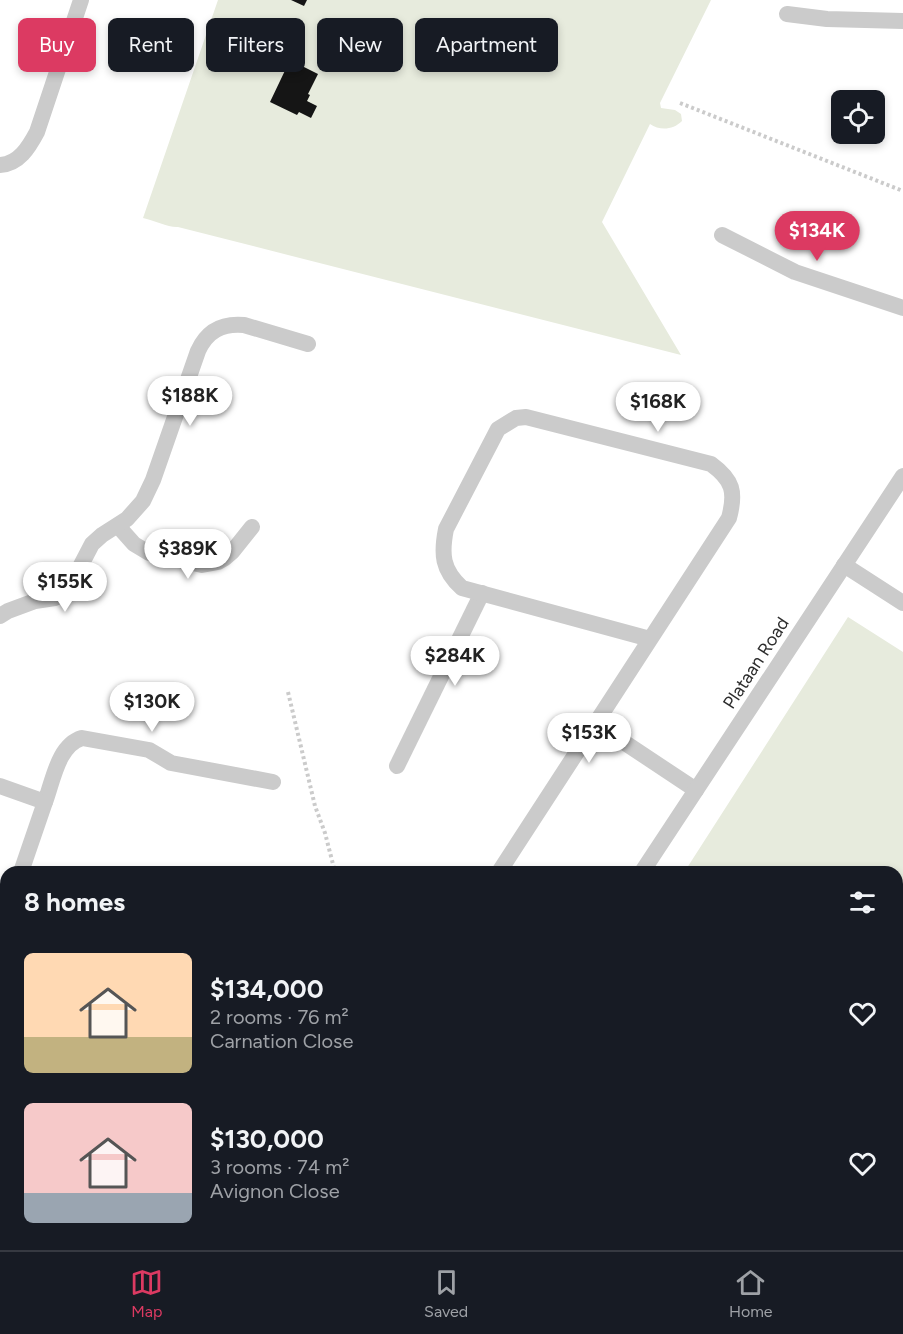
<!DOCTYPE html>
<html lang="en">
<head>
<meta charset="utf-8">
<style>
	:root { --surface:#171b24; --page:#20242c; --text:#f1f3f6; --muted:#9ea1a6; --line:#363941; --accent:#dc3a62 }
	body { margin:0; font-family:Figtree,sans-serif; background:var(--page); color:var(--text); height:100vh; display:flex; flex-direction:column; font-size:22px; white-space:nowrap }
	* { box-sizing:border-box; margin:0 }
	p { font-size:20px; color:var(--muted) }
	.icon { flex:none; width:33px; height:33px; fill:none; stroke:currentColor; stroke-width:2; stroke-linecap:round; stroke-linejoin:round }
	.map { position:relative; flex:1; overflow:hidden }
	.panel { position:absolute; left:0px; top:866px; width:903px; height:386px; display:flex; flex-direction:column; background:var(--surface); border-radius:18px 18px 0 0; box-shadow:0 3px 9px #0003 }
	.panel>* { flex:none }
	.guide { position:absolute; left:18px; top:18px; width:600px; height:54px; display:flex; gap:12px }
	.buttons { position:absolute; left:831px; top:90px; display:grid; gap:12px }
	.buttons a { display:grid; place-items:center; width:54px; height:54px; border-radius:9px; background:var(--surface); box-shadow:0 3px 9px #0003; font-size:30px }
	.price { position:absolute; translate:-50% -51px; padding:0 14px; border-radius:21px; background:#fff; color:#222; font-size:20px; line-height:39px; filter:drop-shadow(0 2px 3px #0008) }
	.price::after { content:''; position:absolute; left:50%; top:36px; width:18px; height:14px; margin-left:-9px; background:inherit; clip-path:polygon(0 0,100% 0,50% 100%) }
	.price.active { background:var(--accent); color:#fff }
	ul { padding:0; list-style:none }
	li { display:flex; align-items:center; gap:18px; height:150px; padding:0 24px }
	li span { display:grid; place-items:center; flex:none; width:168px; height:120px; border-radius:9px; color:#555 }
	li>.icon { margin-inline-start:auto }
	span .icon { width:72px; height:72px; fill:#fffc; stroke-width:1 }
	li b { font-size:26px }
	h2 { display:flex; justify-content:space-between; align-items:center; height:72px; padding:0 24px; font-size:26px }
	.tag { padding:0 21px; border-radius:9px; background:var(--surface); box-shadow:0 3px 9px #0003; font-size:21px; line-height:54px }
	.tag.active { background:var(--accent); color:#fff }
	.tabs { display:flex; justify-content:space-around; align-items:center; height:84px; border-top:2px solid var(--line); background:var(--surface); font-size:16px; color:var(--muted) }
	.tabs a { display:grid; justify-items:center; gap:3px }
	.tabs .active { color:var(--accent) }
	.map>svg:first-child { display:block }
	.green { fill:#e7ebdd }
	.building { fill:#151515 }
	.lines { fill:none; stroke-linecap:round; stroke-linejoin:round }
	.path { stroke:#cbcbcb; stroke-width:4; stroke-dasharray:3 3; stroke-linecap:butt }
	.service { stroke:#cbcbcb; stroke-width:8 }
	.minor { stroke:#cbcbcb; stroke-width:16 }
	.secondary { stroke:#b8b8b8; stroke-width:24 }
	.labels { text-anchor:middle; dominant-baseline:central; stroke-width:6; stroke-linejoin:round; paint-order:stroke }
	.street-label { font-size:18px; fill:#2e2e2e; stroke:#fff }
</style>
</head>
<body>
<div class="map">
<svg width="903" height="1250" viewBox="0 0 903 1250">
	<rect width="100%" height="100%" fill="#fff"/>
	<!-- green -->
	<g class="green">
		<path d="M218,0H711L660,103L661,108L675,110L681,114L682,121C673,130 660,131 650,124L602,222L681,355L178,227C170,228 153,220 143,218Z"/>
		<path d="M848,617L903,652V1109L897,1119V872L685,871Z"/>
	</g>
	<!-- building -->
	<g class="building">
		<path d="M291,0H307L304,6Z"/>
		<path d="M290,60L318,74L308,94L310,95L307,101L317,106L311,118L299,112L297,115L270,102Z"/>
		<path d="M903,1149V1190L897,1187V1160Z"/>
	</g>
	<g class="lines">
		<!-- path -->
		<g class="path">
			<path d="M680,103L903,191"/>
			<path d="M288,692L315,806L325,833L335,872"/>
		</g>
		<!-- service -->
		<path class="service" d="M398,1250L401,1245"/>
		<!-- minor -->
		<g class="minor">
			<path d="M787,14L827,19L903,21"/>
			<path d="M0,165C19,164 29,147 37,132L81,0"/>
			<path d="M722,235L795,272L903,308"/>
			<path d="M118,526L134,544L149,553L202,565L218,562L225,558L232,552L252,527"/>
			<path d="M844,565L903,603"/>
			<path d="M0,616L8,611L35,601L55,598L68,590L92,544L102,535L127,519L143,501L153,480L198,351C207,331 222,323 244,325L308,344"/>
			<path d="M595,723L696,790"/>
			<path d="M397,766L482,593"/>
			<path d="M0,786L45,802C53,781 58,745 82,738L149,750L171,763L273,782"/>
			<path d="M21,872L45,802"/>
			<path d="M499,872L729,518C736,492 733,480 711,464L526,417L516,418L498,429L446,529C441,554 442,570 462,588L650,639"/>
			<path d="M642,872L903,476"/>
			<path d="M0,935L6,917"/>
			<path d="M0,1047L6,1049"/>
			<path d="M57,1250L58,1245"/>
		</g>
		<!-- secondary -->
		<g class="secondary">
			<path d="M0,1111L6,1112"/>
			<path d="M0,1133L6,1135"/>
			<path d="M648,1245L674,1250"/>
		</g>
	</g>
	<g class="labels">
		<!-- street labels -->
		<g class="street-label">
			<text transform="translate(756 663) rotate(-57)">Plataan Road</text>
		</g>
	</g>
</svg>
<div class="buttons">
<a><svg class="icon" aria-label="locate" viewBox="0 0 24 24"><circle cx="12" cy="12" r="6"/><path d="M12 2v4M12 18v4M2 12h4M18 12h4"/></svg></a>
</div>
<b class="price active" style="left:817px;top:262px">$134K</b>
<b class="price" style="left:190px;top:427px">$188K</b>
<b class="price" style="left:658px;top:433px">$168K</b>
<b class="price" style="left:188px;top:580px">$389K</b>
<b class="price" style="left:65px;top:613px">$155K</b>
<b class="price" style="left:455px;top:687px">$284K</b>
<b class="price" style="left:152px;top:733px">$130K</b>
<b class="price" style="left:589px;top:764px">$153K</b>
<div class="guide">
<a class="tag active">Buy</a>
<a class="tag">Rent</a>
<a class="tag">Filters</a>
<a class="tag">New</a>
<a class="tag">Apartment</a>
</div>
<section class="panel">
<h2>8 homes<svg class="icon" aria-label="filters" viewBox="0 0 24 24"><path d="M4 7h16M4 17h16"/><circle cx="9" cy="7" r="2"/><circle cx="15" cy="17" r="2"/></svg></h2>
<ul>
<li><span style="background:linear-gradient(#ffd9b3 70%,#c2b280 0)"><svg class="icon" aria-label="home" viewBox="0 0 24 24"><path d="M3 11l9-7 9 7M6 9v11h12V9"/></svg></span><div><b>$134,000</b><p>2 rooms · 76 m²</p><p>Carnation Close</p></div><svg class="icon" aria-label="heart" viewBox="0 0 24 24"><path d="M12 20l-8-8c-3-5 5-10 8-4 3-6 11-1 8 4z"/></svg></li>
<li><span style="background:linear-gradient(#f6c9c9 75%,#9aa5b1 0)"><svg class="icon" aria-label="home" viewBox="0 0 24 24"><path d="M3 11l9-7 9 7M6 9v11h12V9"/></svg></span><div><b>$130,000</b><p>3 rooms · 74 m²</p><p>Avignon Close</p></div><svg class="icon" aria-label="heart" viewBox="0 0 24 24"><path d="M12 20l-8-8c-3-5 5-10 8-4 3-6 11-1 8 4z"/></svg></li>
</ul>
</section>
</div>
<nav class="tabs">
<a class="active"><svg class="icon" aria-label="map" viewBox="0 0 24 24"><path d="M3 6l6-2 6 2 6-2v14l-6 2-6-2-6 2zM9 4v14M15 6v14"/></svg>Map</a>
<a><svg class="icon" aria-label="saved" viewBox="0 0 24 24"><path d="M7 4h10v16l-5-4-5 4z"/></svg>Saved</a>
<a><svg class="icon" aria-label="home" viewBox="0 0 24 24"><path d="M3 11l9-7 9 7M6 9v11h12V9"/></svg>Home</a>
</nav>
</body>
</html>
